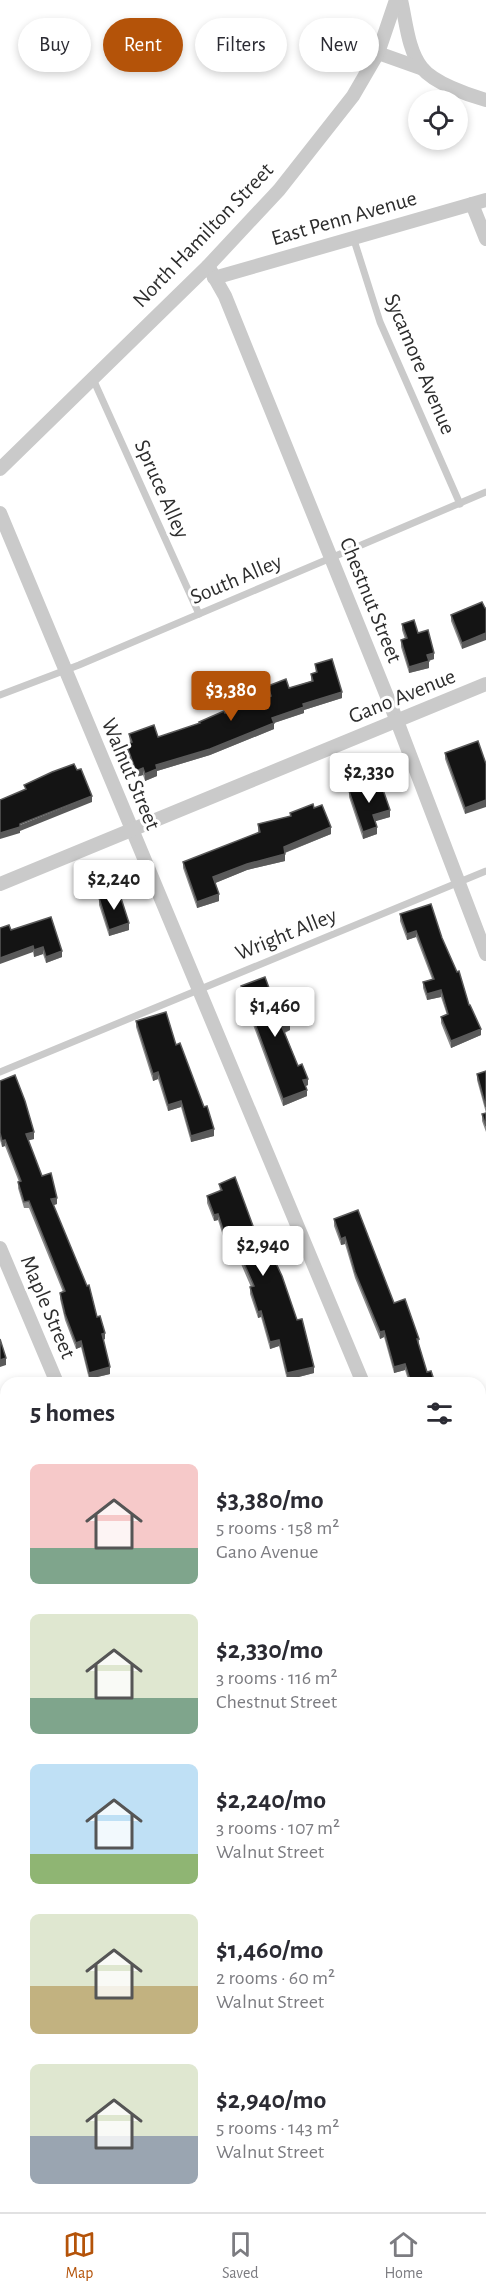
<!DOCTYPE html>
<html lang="en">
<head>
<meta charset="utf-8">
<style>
	:root { --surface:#fff; --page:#f7f7f7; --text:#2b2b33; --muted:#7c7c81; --line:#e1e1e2; --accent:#b45309 }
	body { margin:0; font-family:"Alegreya Sans",sans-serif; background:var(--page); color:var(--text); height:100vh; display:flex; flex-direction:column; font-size:22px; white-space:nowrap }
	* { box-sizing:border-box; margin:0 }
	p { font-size:20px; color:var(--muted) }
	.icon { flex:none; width:33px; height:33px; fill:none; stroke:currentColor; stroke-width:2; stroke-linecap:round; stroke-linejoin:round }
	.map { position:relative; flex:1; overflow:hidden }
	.side { position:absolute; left:0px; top:1377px; width:486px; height:836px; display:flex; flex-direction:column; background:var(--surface); border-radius:18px 18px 0 0; box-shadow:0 3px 9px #0003 }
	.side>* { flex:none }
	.top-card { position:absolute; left:18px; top:18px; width:450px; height:54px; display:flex; gap:12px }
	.buttons { position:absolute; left:408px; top:90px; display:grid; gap:12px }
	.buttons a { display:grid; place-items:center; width:60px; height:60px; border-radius:50%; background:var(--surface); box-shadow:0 3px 9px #0003; font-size:30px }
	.price { position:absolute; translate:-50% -51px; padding:0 14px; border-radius:6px; background:#fff; color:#222; font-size:20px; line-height:39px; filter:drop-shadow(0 2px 3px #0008) }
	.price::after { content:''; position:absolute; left:50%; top:36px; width:18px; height:14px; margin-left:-9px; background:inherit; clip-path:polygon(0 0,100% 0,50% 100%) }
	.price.current { background:var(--accent); color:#fff }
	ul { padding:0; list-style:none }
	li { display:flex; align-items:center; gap:18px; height:150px; padding:0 30px }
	li span { display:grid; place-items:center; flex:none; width:168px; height:120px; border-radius:9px; color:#555 }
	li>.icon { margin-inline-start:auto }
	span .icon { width:72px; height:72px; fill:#fffc; stroke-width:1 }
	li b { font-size:26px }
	h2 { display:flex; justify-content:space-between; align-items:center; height:72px; padding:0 30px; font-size:26px }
	.tag { padding:0 21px; border-radius:27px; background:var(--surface); box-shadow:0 3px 9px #0003; font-size:21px; line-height:54px }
	.tag.current { background:var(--accent); color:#fff }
	.tabs { display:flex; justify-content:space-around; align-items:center; height:84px; border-top:2px solid var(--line); background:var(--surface); font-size:16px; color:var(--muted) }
	.tabs a { display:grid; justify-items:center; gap:3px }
	.tabs .current { color:var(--accent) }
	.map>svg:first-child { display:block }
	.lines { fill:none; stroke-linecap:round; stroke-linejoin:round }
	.river { stroke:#c6cceb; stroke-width:27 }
	.lane { stroke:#cacaca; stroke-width:7 }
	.street { stroke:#cacaca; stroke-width:14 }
	.wall { fill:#8a8a8a }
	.shaded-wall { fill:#5a5a5a }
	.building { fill:#141414; stroke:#5a5a5a; stroke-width:1.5 }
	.labels { text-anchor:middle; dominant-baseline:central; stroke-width:6; stroke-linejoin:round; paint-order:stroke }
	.street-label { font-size:22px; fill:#2d2d2d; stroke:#fff }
</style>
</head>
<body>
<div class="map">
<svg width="486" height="2212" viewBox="0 0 486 2212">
	<rect width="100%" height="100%" fill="#fff"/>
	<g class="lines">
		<!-- river -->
		<g class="river">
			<path d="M480,1859H486"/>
			<path d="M0,1968L6,1967"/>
		</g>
		<!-- lane -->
		<g class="lane">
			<path d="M353,237L380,322L460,504"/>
			<path d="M93,379L199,614"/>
			<path d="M0,695L79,665L486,492"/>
			<path d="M0,1072L486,871"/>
		</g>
		<!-- street -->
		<g class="street">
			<path d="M401,0C406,21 408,51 422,68C434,83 468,95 486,100"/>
			<path d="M378,53L423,69"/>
			<path d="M472,204L486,239"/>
			<path d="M208,266L225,296L397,721L486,954"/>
			<path d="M214,278L486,200"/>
			<path d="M0,469L208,266L279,190L353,96L378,53L396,0"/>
			<path d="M0,513L363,1383"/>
			<path d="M0,884L486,684"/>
			<path d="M0,1248L57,1383"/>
			<path d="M480,1404L486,1402"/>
			<path d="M480,1420L486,1432"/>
			<path d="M0,1599L6,1597"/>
		</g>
	</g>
	<!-- wall -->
	<g class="wall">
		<path d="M485,608L462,649L451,621V615Z"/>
		<path d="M402,624L418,633L434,659L429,661V668L409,673L401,647V640L405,639L402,630Z"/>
		<path d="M315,664L342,698L304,710V713L274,723V729L210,755L157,771V776L145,781L143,775L136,777L126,750V744L130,743L129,734L158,737L199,724V722L269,697L268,692V686L289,688L311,681V674L316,673Z"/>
		<path d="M445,753L486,764L465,814L445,759Z"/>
		<path d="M349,791L390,817L375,821L377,834L363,839L349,797Z"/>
		<path d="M314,808L331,834L285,853V861L247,870L215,883L219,901L197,908L183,868V862L258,833V824L290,816V813Z"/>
		<path d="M99,898L129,930L109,936L99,905Z"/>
		<path d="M400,914L442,938L481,1035L451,1048L441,1023V1017L447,1015L441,997L427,1000L423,988V982L432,979L416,937L407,940L400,921Z"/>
		<path d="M11,930L62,957L46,963L43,954L34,957L33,952Z"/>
		<path d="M241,986L277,1010L290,1030L285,1033L298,1066L308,1085L306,1086L307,1096L283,1106L241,992Z"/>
		<path d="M136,1021L176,1045L204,1107L214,1136L191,1142L181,1107L168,1111L158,1079L153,1081L136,1027Z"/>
		<path d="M486,1071V1132L482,1121V1114L486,1113L477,1080V1074Z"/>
		<path d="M0,1081L34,1139L28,1140L42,1176L57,1204L53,1205L105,1339L103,1340L110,1374L89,1379L81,1347L76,1349L65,1320L60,1299V1293L63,1292L29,1208H24L18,1188L19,1182L5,1146L2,1147L0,1140Z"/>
		<path d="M219,1184L260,1245L314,1373L287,1380L279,1346L270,1349L261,1317L258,1318L250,1294V1287H251L235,1250L228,1252L218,1220L214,1221L207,1203V1196L220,1191Z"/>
		<path d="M334,1219L419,1339V1345L427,1372L435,1383H409L405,1370L394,1373L384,1337L380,1339L355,1278L345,1244L341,1245L334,1226Z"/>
	</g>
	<!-- shaded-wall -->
	<g class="shaded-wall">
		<path d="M486,633V640L462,649V643Z"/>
		<path d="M434,653V659L427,661V655Z"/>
		<path d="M429,661V668L409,673V667Z"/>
		<path d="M342,692V698L304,710V713L274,723V729L210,755L157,771V776L145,781V774L156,765L272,718L303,704Z"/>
		<path d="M143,768V775L136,777V771Z"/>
		<path d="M92,796V802L20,831V833L0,839V833Z"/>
		<path d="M486,800V807L465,814V808Z"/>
		<path d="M390,810V817L373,822V815Z"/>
		<path d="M331,827V834L284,853V847Z"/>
		<path d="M377,827V834L363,839V832Z"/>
		<path d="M285,854V861L247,870L213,884V877L247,864Z"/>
		<path d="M219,894V901L197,908V902Z"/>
		<path d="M129,923V930L109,936V930Z"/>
		<path d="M416,931V937L407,940V934Z"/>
		<path d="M33,946V952L0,964V958Z"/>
		<path d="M43,947V954L34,957V950Z"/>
		<path d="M62,951V957L46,963V957Z"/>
		<path d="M441,990V997L427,1000V994Z"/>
		<path d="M290,1024V1030L282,1033V1027Z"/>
		<path d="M481,1029V1035L451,1048V1041Z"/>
		<path d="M158,1072V1079L153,1081V1074Z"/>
		<path d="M308,1079V1085L303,1087V1080Z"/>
		<path d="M307,1090V1096L283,1106V1099Z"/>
		<path d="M181,1101V1107L168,1111V1105Z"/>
		<path d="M214,1129V1136L191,1142V1136Z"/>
		<path d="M34,1132V1139L26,1141V1134Z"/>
		<path d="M5,1140V1146L2,1147V1141Z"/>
		<path d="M57,1198V1204L51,1206V1199Z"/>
		<path d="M218,1214V1220L214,1221V1215Z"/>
		<path d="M345,1237V1244L341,1245V1239Z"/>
		<path d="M235,1243V1250L228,1252V1245Z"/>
		<path d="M261,1311V1317L258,1318V1312Z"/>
		<path d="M384,1331V1337L380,1339V1332Z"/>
		<path d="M105,1333V1339L102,1340V1334Z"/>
		<path d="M279,1340V1346L270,1349V1342Z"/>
		<path d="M81,1341V1347L76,1349V1343Z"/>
		<path d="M6,1358V1365L0,1367V1360Z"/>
		<path d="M405,1364V1370L394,1373V1367Z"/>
		<path d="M110,1367V1374L89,1379V1373Z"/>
		<path d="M314,1367V1373L287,1380V1373Z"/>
		<path d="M486,1536V1543H484V1548L480,1549V1542L483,1537Z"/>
		<path d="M6,1651V1657L0,1660V1653Z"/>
	</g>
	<!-- building -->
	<g class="building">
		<path d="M482,602L485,608H486V633L462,643L451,615Z"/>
		<path d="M414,620L418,633L428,630L434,653L427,655L429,661L409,667L401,640L407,638L402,624Z"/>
		<path d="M332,659L342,692L303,704L304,707L272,718L274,723L210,749L156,765L157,769L145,774L143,768L136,771L126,744L132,742L129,734L154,725L158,737L200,723L199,722L224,711L225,713L271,696L268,686L286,679L289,688L313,681L311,674L317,672L315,664Z"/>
		<path d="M478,741L486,764V800L465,808L445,753Z"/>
		<path d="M74,764L77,770L81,769L92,796L20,824V827L0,833V799V800L26,789L24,785L52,772Z"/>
		<path d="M380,781L390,810L373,815L377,827L363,832L349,791Z"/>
		<path d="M313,804L314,808L322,805L331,827L284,847L285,854L247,864L213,877L219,894L197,902L183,862L260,832L258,824L291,816L290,813Z"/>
		<path d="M119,892L129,923L109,930L99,898Z"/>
		<path d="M431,904L442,938L457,972L459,971L469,1005H470L481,1029L451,1041L441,1017L448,1014L441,990L427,994L423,982L434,979L416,931L407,934L400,914Z"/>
		<path d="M51,917L62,951L46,957L43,947L34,950L33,946L0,958V928L9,925L11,930Z"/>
		<path d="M265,977L277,1010L283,1007L290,1024L282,1027L298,1066L302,1064L308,1079L303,1080L307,1090L283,1099L241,986Z"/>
		<path d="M166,1012L176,1045L180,1043L204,1107L207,1106L214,1129L191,1136L181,1101L168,1105L158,1072L153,1074L136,1021Z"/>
		<path d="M486,1071V1107L477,1074Z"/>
		<path d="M15,1075L25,1101L34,1132L26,1134L42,1176L51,1173L57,1198L51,1199L87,1286L89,1285L97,1317L100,1316L105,1333L102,1334L110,1367L89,1373L81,1341L76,1343L65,1314L60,1293L65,1291L29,1201L24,1202L18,1182L21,1181L5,1140L2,1141L0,1133V1081Z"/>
		<path d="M486,1113V1126L482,1114Z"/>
		<path d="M235,1177L260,1245L266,1242L282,1276L297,1320L302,1319L314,1367L287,1373L279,1340L270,1342L261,1311L258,1312L250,1287L254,1286L235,1243L228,1245L218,1214L214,1215L207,1196L222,1190L219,1184Z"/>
		<path d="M358,1210L394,1303L405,1299L419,1339H417L427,1372L431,1371L435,1383H411L405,1364L394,1367L384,1331L380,1332L355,1272L345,1237L341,1239L334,1219Z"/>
		<path d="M0,1339L6,1358L0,1360Z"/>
		<path d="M486,1509V1536L483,1537L484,1541L480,1542V1511Z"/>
		<path d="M3,1624L4,1627H6V1651L0,1653V1625Z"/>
	</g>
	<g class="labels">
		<!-- street labels -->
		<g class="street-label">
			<text transform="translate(344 218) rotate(-16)">East Penn Avenue</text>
			<text transform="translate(203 235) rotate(-46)">North Hamilton Street</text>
			<text transform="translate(420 364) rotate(67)">Sycamore Avenue</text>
			<text transform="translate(162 489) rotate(66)">Spruce Alley</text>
			<text transform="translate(236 579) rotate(-23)">South Alley</text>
			<text transform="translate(371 600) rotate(68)">Chestnut Street</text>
			<text transform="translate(402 696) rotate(-22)">Gano Avenue</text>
			<text transform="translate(131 774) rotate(67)">Walnut Street</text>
			<text transform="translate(286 934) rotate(-22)">Wright Alley</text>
			<text transform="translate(48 1307) rotate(67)">Maple Street</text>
		</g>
	</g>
</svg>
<div class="buttons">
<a><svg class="icon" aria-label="locate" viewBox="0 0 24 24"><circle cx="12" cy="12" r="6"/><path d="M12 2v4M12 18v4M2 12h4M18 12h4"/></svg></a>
</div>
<b class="price current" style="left:231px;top:722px">$3,380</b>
<b class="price" style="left:369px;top:804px">$2,330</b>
<b class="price" style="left:114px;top:911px">$2,240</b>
<b class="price" style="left:275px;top:1038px">$1,460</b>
<b class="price" style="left:263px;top:1277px">$2,940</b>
<div class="top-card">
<a class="tag">Buy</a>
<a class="tag current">Rent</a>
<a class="tag">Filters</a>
<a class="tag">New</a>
</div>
<section class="side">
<h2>5 homes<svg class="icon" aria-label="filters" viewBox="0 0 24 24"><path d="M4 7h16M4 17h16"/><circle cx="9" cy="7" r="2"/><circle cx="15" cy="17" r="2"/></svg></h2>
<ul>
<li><span style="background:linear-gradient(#f6c9c9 70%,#7fa58c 0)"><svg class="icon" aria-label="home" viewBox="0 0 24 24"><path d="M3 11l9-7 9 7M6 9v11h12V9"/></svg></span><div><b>$3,380/mo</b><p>5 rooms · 158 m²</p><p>Gano Avenue</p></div></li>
<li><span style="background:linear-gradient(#dfe7d0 70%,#7fa58c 0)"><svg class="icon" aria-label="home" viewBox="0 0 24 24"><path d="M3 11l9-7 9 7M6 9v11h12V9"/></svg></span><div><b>$2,330/mo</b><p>3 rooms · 116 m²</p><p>Chestnut Street</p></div></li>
<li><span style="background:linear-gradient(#bfe0f5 75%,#8fb573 0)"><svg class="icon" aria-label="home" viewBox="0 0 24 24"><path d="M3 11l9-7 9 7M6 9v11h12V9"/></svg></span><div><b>$2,240/mo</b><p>3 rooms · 107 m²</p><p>Walnut Street</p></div></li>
<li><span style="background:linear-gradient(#dfe7d0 60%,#c2b280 0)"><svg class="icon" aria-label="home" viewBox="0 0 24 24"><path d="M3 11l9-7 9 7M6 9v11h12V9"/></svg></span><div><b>$1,460/mo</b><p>2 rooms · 60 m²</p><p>Walnut Street</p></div></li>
<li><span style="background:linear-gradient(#dfe7d0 60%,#9aa5b1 0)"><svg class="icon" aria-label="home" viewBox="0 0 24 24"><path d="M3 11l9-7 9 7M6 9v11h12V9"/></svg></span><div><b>$2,940/mo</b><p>5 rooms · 143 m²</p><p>Walnut Street</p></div></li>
</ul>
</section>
</div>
<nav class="tabs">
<a class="current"><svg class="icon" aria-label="map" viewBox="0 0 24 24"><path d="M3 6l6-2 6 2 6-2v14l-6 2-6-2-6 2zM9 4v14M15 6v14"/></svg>Map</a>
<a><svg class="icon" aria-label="saved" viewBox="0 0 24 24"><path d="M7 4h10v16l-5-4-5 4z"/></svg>Saved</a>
<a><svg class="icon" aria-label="home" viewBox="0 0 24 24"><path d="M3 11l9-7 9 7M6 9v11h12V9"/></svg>Home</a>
</nav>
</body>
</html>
